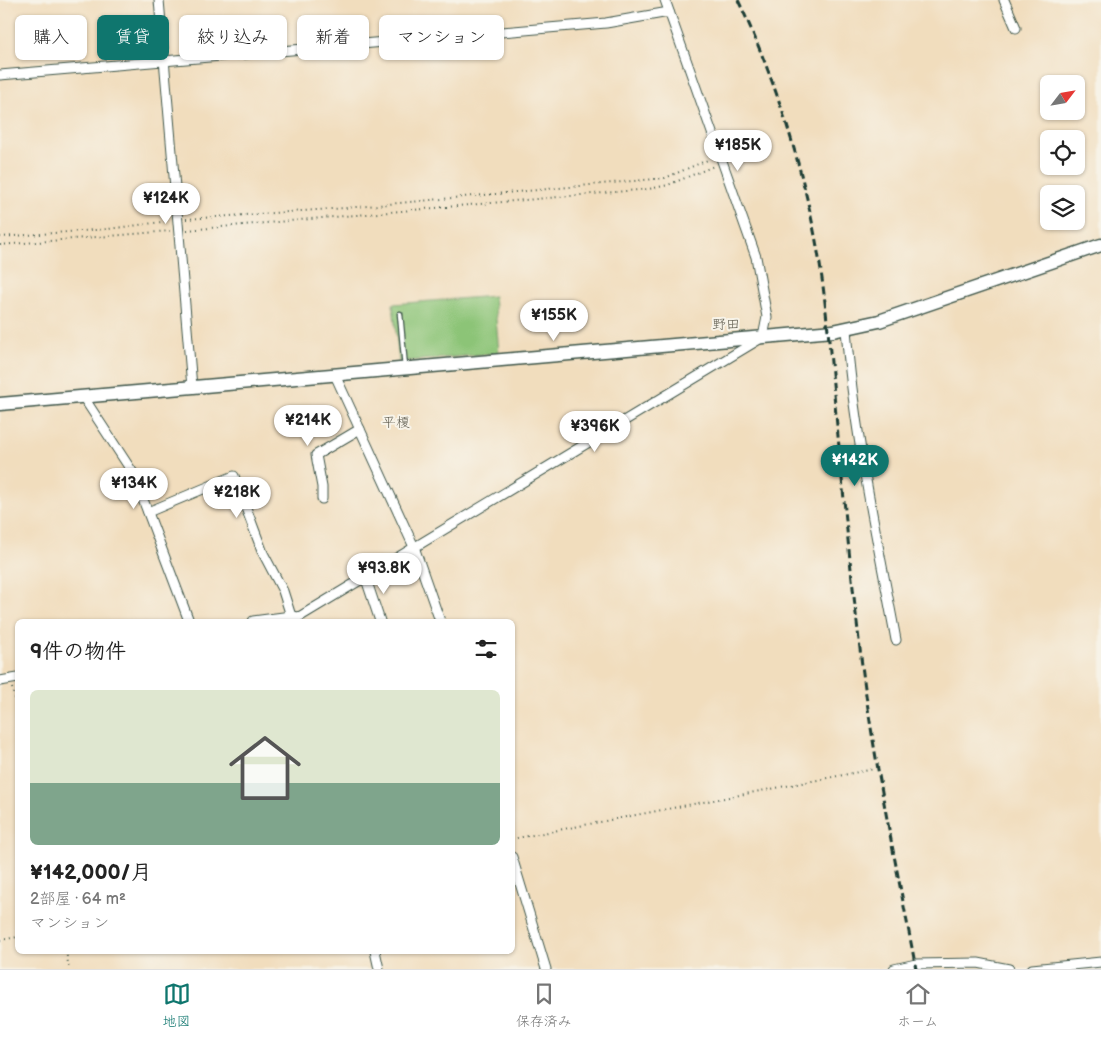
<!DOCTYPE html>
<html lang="ja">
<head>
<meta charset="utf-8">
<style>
	:root { --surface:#fff; --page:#f2f2f2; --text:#222; --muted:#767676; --line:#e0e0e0; --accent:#0f766e }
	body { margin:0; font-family:"Balsamiq Sans","Klee One",sans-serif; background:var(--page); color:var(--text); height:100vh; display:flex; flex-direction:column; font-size:19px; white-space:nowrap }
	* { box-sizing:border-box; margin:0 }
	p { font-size:16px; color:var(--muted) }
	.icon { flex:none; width:28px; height:28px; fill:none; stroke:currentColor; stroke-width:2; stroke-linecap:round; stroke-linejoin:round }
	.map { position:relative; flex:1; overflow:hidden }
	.panel { position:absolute; left:15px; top:619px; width:500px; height:335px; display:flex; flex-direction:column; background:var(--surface); border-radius:8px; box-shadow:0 1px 4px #0004 }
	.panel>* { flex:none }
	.guide { position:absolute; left:15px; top:15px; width:500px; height:45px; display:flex; gap:10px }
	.needle { width:32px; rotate:59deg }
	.fabs { position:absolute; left:1040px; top:75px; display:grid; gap:10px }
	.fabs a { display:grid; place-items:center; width:45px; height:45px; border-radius:8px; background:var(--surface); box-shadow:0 1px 4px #0004; font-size:25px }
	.price { position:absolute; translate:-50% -42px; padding:0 11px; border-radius:18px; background:#fff; color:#222; font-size:16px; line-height:32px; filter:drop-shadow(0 1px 2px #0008) }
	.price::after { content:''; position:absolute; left:50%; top:30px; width:15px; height:11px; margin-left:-8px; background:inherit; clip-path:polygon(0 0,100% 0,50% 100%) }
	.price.on { background:var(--accent); color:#fff }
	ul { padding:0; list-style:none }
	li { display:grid; align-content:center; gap:10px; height:265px; padding:0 15px }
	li+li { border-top:1px solid var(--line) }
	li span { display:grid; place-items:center; height:155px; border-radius:8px; color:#555 }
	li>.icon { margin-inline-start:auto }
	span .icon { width:90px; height:90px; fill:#fffc; stroke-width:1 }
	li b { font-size:21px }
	h2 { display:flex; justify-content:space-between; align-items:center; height:60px; padding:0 15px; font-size:21px }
	.chip { padding:0 18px; border-radius:8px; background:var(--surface); box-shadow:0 1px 4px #0004; font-size:18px; line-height:45px }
	.chip.on { background:var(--accent); color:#fff }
	.menu { display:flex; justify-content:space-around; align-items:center; height:70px; border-top:1px solid var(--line); background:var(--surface); font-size:14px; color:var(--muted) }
	.menu a { display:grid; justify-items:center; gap:2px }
	.menu .on { color:var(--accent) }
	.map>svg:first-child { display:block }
	.green { fill:#8cc477; stroke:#568056 }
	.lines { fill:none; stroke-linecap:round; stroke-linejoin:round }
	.lane-casing { stroke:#3e5549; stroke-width:7 }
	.street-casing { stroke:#3e5549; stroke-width:11 }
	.secondary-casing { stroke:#3e5549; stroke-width:15 }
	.path { stroke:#3e5549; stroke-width:2; stroke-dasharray:1 4; stroke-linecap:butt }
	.lane { stroke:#fff; stroke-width:4.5 }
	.street { stroke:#fff; stroke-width:9 }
	.secondary { stroke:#fff; stroke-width:12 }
	.rail { stroke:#1f3d34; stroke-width:3; stroke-dasharray:8 4; stroke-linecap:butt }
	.labels { text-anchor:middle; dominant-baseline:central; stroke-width:4; stroke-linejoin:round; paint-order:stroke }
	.neighbourhood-label { font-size:14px; fill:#636053; stroke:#f7f3e8 }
</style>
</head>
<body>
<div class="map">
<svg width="1101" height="969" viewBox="0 0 1101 969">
	<rect width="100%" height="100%" fill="#f7f3e8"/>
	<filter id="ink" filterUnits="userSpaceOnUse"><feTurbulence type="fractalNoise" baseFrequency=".02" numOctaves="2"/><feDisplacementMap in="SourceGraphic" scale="10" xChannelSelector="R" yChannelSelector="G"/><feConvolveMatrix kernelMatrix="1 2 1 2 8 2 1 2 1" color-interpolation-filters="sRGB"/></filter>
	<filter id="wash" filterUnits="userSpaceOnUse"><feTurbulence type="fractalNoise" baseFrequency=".0096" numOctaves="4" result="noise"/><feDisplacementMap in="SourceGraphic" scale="20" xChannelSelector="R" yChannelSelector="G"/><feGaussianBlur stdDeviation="1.12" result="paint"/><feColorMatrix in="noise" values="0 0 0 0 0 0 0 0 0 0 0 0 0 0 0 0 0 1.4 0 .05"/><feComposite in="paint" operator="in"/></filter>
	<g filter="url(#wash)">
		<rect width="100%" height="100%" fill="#f1ddbd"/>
		<!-- green -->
		<path class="green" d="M494,296L499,353L399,362L393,304Z"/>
	</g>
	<g filter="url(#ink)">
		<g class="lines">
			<!-- lane casing -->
			<g class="lane-casing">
				<path id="lane" d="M400,314L405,367"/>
			</g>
			<!-- street casing -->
			<g class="street-casing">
				<g id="street">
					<path d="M159,0L192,387"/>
					<path d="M1004,0L1016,28"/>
					<path d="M0,75L606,23L669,12"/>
					<path d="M846,329C854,434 877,537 896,640"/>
					<path d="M335,375L414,547L440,621"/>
					<path d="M84,398L133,473L189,621"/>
					<path d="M322,499V487L316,455L360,429"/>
					<path d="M148,512L234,476L263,553L283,591L291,616"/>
					<path d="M365,576L380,621"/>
					<path d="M253,621L291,616L299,617L763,337L767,317L756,257L665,0"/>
					<path d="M0,681L18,678"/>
					<path d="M512,857L546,969"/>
					<path d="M375,951L379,969"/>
					<path d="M894,969L916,964L978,963L1009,969"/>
					<path d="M1032,969L1101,962"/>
				</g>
			</g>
			<!-- secondary casing -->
			<g class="secondary-casing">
				<path id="secondary" d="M0,404L833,331L879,321L1101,245"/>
			</g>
			<!-- path -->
			<g class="path">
				<path d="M186,219L346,208L665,178L710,159"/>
				<path d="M187,230L649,189L668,185L714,166"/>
				<path d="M0,237L108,229L169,221"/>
				<path d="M0,245L170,231"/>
				<path d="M12,688L18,713"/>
				<path d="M512,839L874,769"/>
				<path d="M0,940L18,937"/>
				<path d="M66,951L69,969"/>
			</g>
			<!-- lane -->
			<use href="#lane" class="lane"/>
			<!-- street -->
			<use href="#street" class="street"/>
			<!-- secondary -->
			<use href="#secondary" class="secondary"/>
			<!-- rail -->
			<path class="rail" d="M738,0C772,72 797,148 813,226C824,278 828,331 833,384C841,466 848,549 858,631C870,745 895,857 916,969"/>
		</g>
	</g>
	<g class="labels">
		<!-- neighbourhood labels -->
		<g class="neighbourhood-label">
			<text x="726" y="324">野田</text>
			<text x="396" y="422">平榎</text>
		</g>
	</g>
</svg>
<div class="fabs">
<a><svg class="needle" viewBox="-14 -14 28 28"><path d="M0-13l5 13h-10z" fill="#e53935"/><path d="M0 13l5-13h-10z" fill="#767676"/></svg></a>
<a><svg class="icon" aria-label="locate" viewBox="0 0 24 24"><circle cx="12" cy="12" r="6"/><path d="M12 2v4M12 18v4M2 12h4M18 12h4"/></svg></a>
<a><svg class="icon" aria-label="layers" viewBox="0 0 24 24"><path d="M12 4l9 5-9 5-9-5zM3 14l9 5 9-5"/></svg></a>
</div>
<b class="price" style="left:738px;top:172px">¥185K</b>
<b class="price" style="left:166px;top:225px">¥124K</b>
<b class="price" style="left:554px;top:342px">¥155K</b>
<b class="price" style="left:308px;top:447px">¥214K</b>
<b class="price" style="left:595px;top:453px">¥396K</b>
<b class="price on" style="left:855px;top:487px">¥142K</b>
<b class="price" style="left:134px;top:510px">¥134K</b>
<b class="price" style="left:237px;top:519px">¥218K</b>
<b class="price" style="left:384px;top:595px">¥93.8K</b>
<div class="guide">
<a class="chip">購入</a>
<a class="chip on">賃貸</a>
<a class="chip">絞り込み</a>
<a class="chip">新着</a>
<a class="chip">マンション</a>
</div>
<section class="panel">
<h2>9件の物件<svg class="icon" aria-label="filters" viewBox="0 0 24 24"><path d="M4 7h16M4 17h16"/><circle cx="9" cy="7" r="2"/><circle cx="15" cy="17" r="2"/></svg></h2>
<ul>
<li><span style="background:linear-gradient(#dfe7d0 60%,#7fa58c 0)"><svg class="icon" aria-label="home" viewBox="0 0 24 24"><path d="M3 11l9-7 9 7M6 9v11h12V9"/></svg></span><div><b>¥142,000/月</b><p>2部屋 · 64 m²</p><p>マンション</p></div></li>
</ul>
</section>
</div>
<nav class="menu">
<a class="on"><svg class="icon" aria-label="map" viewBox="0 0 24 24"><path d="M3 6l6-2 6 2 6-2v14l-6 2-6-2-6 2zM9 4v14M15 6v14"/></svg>地図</a>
<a><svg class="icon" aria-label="saved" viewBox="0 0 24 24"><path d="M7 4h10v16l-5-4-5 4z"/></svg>保存済み</a>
<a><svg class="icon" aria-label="home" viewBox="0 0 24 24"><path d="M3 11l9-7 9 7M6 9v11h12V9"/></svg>ホーム</a>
</nav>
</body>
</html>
